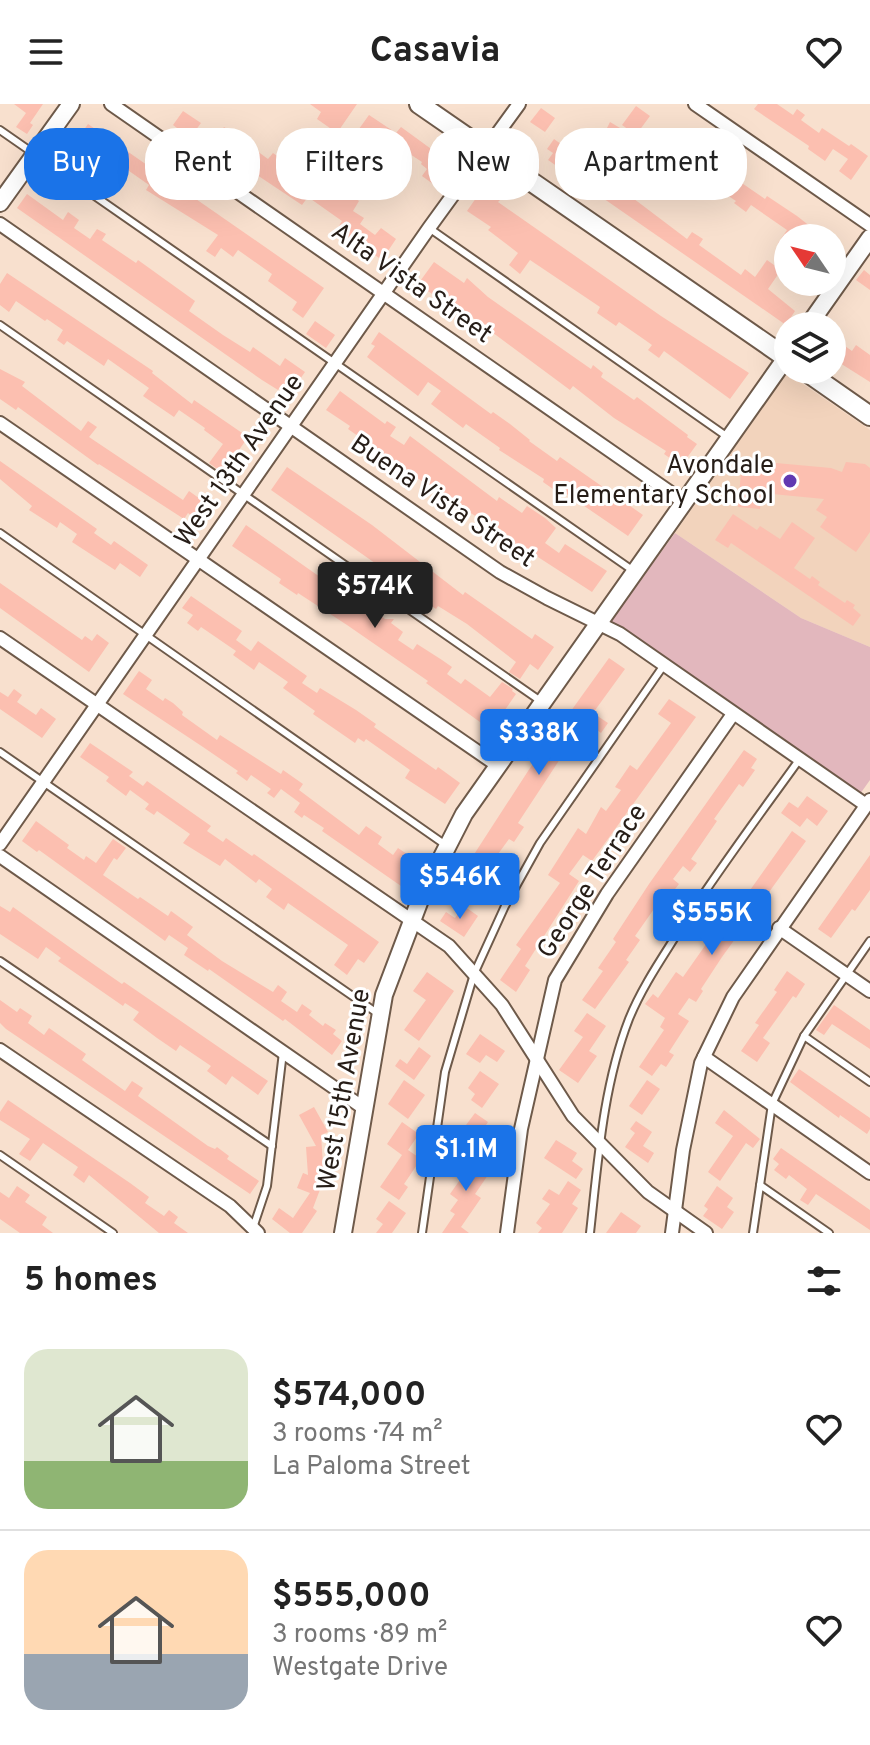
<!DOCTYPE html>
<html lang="en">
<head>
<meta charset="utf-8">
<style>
	:root { --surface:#fff; --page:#f2f2f2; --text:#222; --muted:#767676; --line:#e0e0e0; --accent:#1a73e8 }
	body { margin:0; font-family:Overpass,sans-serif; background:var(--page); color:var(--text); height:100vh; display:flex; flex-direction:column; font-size:30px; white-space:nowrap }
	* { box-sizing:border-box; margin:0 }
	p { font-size:26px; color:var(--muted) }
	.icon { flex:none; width:44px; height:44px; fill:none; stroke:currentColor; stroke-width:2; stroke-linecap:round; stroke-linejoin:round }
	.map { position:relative; height:1129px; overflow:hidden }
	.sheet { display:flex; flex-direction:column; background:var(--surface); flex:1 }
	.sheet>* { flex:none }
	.hud { position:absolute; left:24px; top:24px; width:822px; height:72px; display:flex; gap:16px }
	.needle { width:52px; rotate:305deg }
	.buttons { position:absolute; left:774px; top:120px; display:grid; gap:16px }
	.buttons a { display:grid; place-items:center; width:72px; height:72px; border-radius:50%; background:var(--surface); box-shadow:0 8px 32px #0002; font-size:40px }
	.price { position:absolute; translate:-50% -68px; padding:0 18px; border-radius:8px; background:var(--accent); color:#fff; font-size:26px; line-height:52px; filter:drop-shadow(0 2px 4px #0008) }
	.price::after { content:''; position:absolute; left:50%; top:48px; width:24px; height:18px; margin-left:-12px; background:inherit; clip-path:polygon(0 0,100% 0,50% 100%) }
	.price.active { background:#222; color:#fff }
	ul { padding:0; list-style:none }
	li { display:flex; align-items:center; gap:24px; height:200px; padding:0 24px }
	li+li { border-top:2px solid var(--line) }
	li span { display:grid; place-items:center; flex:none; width:224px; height:160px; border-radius:24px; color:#555 }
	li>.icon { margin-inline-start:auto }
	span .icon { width:96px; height:96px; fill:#fffc; stroke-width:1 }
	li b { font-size:34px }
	h2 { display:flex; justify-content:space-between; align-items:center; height:96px; padding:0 24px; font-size:34px }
	.tag { padding:0 28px; border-radius:32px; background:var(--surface); box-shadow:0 8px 32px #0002; font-size:28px; line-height:72px }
	.tag.active { background:var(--accent); color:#fff }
	header { display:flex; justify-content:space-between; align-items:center; height:104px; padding:0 24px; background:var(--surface); font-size:36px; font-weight:700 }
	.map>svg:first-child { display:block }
	.built { fill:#f2d3bc }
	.green { fill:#e2b7bd }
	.building { fill:#fcbfb0 }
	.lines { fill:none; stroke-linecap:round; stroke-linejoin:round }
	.service-casing { stroke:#6e5a4a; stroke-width:10 }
	.minor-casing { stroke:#6e5a4a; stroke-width:16 }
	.tertiary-casing { stroke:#6e5a4a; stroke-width:20 }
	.secondary-casing { stroke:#6e5a4a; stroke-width:22 }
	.service { stroke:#fff; stroke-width:6 }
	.minor { stroke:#fff; stroke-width:12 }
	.tertiary { stroke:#fff; stroke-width:16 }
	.secondary { stroke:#fff; stroke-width:18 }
	.poi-dot { fill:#6139b1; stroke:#fff; stroke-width:3 }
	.labels { text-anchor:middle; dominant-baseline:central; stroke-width:6; stroke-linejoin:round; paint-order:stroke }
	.street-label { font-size:26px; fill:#261d17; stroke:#fff }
	.poi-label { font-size:26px; fill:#261d17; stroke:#fff; text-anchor:end }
</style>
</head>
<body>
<header><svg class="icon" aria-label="menu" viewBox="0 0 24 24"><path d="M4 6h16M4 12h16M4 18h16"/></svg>Casavia<svg class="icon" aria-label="heart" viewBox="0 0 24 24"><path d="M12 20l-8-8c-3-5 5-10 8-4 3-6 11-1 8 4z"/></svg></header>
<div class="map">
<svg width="870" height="1129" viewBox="0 0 870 1129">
	<rect width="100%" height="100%" fill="#f8e0ce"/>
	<!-- built -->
	<path class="built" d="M787,269L870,326V543L801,514L675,429Z"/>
	<!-- green -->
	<path class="green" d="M675,429L801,514L870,543V676L860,690L611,517Z"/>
	<!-- building -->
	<g class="building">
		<path d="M14,0H43L30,19L33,21L27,30L16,23L26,9Z"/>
		<path d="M310,0H357L337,29L317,15L321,8Z"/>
		<path d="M758,0H777L793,11L797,5L805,11L801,16L819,29L822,24L849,42L851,40L868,52L851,76L839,67L848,55L833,45L825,57L808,45L809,42L754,5Z"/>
		<path d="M636,2L650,12L636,31L622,21Z"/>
		<path d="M541,4L555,14L545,28L530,18Z"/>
		<path d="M183,7L201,19L190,34L173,21Z"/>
		<path d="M369,11L396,29L401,23L449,58L433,80L422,72L427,65L421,60L422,58L384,33L377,43L356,29Z"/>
		<path d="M610,18L620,24L615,33L605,28Z"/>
		<path d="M88,20L324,184L303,214L292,206L297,198L268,177L272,170L238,146L233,153L221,144L215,153L206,147L218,131L146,86L149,81L95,43L82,61L67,50Z"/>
		<path d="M224,23L268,55L273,49L324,85L330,76L359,97L353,107L364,114L360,120L375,131L381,124L396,135L382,156L337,125L342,117L308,93L302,101L212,41Z"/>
		<path d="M554,35L600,68L594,76L608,86L613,79L687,135L692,128L703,135L699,141L741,171L745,165L755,173L767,156L781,166L768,185L795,207L786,221L548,56L553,49L547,45Z"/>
		<path d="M690,39L733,67L730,71L765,95L767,92L797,112L825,134H788V146L778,139L787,126L751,101L746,108L734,99L736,97L704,76L708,71L692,60L687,67L676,59Z"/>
		<path d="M636,42L656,56L649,66L629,52Z"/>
		<path d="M483,84L500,96L498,98L661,212L749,269L730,295L664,247L659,254L648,246L652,241L645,236L619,218L616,222L597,209L600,203L530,156L520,170L509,161L518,149L488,126L491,123L467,107Z"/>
		<path d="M27,90L63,116L68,108L79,116L74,124L90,135L97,125L106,130L102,136L136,159L138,156L195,197L189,207L223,231L250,248L253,243L280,262L285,254L305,268L291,288L281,281L278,286L262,276L17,104Z"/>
		<path d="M434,158L464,179L467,174L488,193L591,265L593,261L603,269L601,273L634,296L637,293L688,331L687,333L697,340L681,362L664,350L666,347L614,314L573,282L570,286L438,188L435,192L418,180Z"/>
		<path d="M864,166L870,171V186L856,176Z"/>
		<path d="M7,169L153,267L152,269L192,300L194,296L248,333L223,369L209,359L223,340L204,326L205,324L179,306L174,313L143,292L149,284L108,255L104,262L67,237L64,241L57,236L63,226L47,215L45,217L16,197L9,208L0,201V180Z"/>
		<path d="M315,217L335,231L326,244L306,230Z"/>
		<path d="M379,228L491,310L493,308L510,320L530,336L529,337L557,357L560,353L643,411L628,432L555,382L553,385L543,378L544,375L499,346L500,344L466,320L463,324L431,300L441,287L428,278L418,292L367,253L375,242L371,240Z"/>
		<path d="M832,233L852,247L856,241L870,251V278L832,254Z"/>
		<path d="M0,265L25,278L22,282L81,327L88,317L97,323L89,333L183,396L189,387L210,402L198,417L188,409L184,415L99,360L98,361L18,303L16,306L0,295Z"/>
		<path d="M340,287L385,320L387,317L396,323L390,332L404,341L410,332L497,397L499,393L522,409L527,402L545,414L556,424L545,439L559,449L565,440L607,467L592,488L524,444L522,447L504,434L507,430L479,410L477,413L433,385L348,325L350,322L326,306Z"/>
		<path d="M742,356L831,364L842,368L846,358L865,360L870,364V428L856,448L820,423L827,413L816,406L824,395L762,389L760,405L738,403Z"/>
		<path d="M0,357L97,425L94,429L111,441L114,437L148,461L140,473L120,459L115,466L72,438L77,430L60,418L57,424L29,406L32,402L0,375Z"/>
		<path d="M287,363L372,421L463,491L465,488L532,535L535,530L554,543L538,566L530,560L520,575L509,568L516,558L467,520L438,502L436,505L413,489L408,495L386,475L382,480L375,474L382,464L271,386Z"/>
		<path d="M733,410L757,426L760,422L780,435L792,418L815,434L794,464L810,475L812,472L820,478L818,481L845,499L847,496L855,501L853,504L861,511L853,522L731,439L728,444L715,436Z"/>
		<path d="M246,421L320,473L321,471L331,478L326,485L340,495L343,490L368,507L370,504L385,515H394L391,519L403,528L398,536L413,546L417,540L442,556L452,563L447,570L461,580L465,575L490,593L502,578L513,585L512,587L516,590L491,626L426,579L428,577L347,521L298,489L297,491L279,479L281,475L232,442Z"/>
		<path d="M0,479L82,536L85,532L92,537L97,530L109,539L89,568L0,504Z"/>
		<path d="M191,492L242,527L236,536L251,547L258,537L307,572L302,579L317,589L320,584L356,606L376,620L374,623L436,666L438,663L460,679L445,700L405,674L410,666L366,635L364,638L358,634L355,639L313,610L315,607L283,584L288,578L259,558L254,566L233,551L236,547L201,523L198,527L187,519L193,511L182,504Z"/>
		<path d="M609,554L625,565L593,609L608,619L601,629L585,617L518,719L524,723L514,738L509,735L482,772L487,776L472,797L456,786L475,758L471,755L530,664Z"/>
		<path d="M139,567L152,576L146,585L163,597L165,594L173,599L183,608L182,611L217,636L220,631L281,670L283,666L303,680L299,686L359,731L366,722L382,733L378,740L393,751L398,744L407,750L401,759L411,766L401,782L322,727L324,724L304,711L302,714L294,708L300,699L281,685L274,694L267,689L271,685L251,671L247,677L236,669L238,667L203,643L123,590Z"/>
		<path d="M14,585L22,591L17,598L36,611L41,604L56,615L42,634L0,605V588L8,593Z"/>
		<path d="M669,595L696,613L592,757L583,751L569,770L579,777L525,862L530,866L516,888L500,876L521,845L516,841L560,779L548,771L578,724L586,730L601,703L606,707L621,686L615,683L630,661L637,666L671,619L658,610Z"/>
		<path d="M90,639L133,668L129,672L143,682L147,677L211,722L207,727L223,738L226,734L252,752L254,750L379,838L364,859L358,855L347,871L334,861L348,841L288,799L284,806L266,793L272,785L259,775L256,779L225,755L220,762L183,739L190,730L157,707L154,711L145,705L149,700L130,686L126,692L106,677L109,673L80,653Z"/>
		<path d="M744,646L757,655L751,664L755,666L743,683L739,680L714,715L717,717L691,755L697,759L690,768L683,762L673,775L679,780L672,789L668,785L635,832L640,836L626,856L629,858L595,905L582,896L603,867L598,864L616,838L613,835L649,780Z"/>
		<path d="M807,692L828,707L817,722L807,714L800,723L781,709L789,698L798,704Z"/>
		<path d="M36,717L69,741L67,744L84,756L86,752L96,759L113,735L126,744L117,756L114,754L103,771L138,795L140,793L168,812L171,807L193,823L187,831L222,857L273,888L278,881L287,888L281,897L297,908L302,900L312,907L309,911L323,922L325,919L336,926L333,930L342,937L332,951L285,915L283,917L209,865L208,867L184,851L188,844L169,831L165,837L39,746L37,748L22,737Z"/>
		<path d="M792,727L806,737L722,853L701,885L703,887L696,898L689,894L678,910L689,917L669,948L674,951L666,963L661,960L652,972L639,963L664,926L660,923L665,914L645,900L653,890L658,894L676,868L683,873L709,836L699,829L706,820L715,827L731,806L728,804L737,792L743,796Z"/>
		<path d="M870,751V786L855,807L852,805L831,834L818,825Z"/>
		<path d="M0,802L10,808L13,803L96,862L122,880L124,878L268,977L258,991L232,972L226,981L207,967L211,962L180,941L176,947L157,934L133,916L139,908L125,899L123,902L58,857L61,854L46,843L38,855L0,830Z"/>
		<path d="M464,802L478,812L464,833L440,817L446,808L455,814Z"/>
		<path d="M787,867L805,880L796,894L793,892L763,934L770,939L757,958L741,947L759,921L755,919L777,888L774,886Z"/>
		<path d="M427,868L454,887L419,937L404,926L426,896L413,887Z"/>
		<path d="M0,896L17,908L20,904L32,912L28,919L44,931L49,924L86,950L82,956L125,987L132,977L143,984L138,992L208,1042L215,1045L217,1043L229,1052L227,1055L259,1077L250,1090L6,925L0,919Z"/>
		<path d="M834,901L870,926V945L832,920L824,931L816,926Z"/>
		<path d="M587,909L606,922L589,947L597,952L578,979L559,966L583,933L574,927Z"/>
		<path d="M480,930L505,947L497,958L486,951L480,959L466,950Z"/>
		<path d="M419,943L431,952L414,976L395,962L400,955L407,960Z"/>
		<path d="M799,965L870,1014V1025L867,1030L840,1011L839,1014L790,978Z"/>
		<path d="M480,967L499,980L482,1004L471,996L475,990L468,984Z"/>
		<path d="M404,976L425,991L408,1015L388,1000Z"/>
		<path d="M647,976L660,985L642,1011L629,1002Z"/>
		<path d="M8,996L130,1079L149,1093L145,1099L164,1112L169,1106L178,1113L174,1119L188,1129H159L89,1071L84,1079L73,1071L78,1063L43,1039L30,1057L19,1050L30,1035L0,1016V1008Z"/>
		<path d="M314,1003L328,1028L321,1031L324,1075L313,1104L317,1107L302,1129H290L272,1115L279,1104L293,1114L310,1089L297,1084L303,1069L308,1071L306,1043L316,1042L299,1011Z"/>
		<path d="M724,1006L760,1035L753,1044L746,1039L720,1077L708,1068L733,1032L715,1019Z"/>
		<path d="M475,1009L488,1018L482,1027L490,1033L482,1044L460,1029Z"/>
		<path d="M636,1017L652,1028L643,1042L654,1049L648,1059L625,1043L635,1029L630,1025Z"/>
		<path d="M402,1018L419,1030L408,1046L421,1055L404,1080L408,1083L399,1096L380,1083L402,1051L387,1040Z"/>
		<path d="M556,1036L577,1049L572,1057L583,1065L576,1075L544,1054Z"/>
		<path d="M781,1044L870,1106V1126L816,1090L808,1101L800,1096L807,1085L789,1071L786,1075L774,1066L779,1060L773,1055Z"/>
		<path d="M472,1046L482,1053L475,1063L488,1071L475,1090L481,1094L461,1123L469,1129H442L455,1110L450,1107L458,1096L450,1090L462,1073L456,1069Z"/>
		<path d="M568,1077L581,1086L572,1100L578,1104L562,1129H538L542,1124L536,1119L550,1100L542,1095L549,1085L559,1091Z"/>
		<path d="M17,1082L30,1091L25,1098L47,1113L42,1121L53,1129H20L0,1115V1088L9,1094Z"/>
		<path d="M717,1082L733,1094L727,1103L734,1108L722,1125L703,1112L708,1105L704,1102Z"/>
		<path d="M389,1097L406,1109L392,1129H376L383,1120L376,1115Z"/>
		<path d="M621,1108L641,1122L636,1129H606Z"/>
	</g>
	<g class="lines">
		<!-- service casing -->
		<g class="service-casing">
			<g id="service">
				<path d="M0,26L635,468"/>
				<path d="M429,124L729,334"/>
				<path d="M0,221L542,598"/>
				<path d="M0,429L447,742"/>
				<path d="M0,648L377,909"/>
				<path d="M0,857L272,1042"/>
				<path d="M804,932L870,978"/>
				<path d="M0,1051L113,1129"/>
				<path d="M760,1081L829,1129"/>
				<path d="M253,1124L267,1082L283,948"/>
				<path d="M422,1129L445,968L474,870L505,802L540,739L664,561"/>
				<path d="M590,1129C598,1057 603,982 629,915C641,885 660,857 677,830C715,770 758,713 799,656"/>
				<path d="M753,1129L772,1000L804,932L870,837"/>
			</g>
		</g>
		<!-- minor casing -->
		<g class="minor-casing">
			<g id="minor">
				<path d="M111,0L684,398"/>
				<path d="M695,0L870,121"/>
				<path d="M0,120L500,468L547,494L620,530L866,701"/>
				<path d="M0,319L497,661"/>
				<path d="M0,534L449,842L502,901L573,1012L648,1088L706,1129"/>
				<path d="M0,740L429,124L519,0"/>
				<path d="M0,752L365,1005"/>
				<path d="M779,824L870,887"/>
				<path d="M0,946L230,1102L258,1129"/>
				<path d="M704,953L870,1069"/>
				<path d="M507,1129L521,1025L555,876L607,790L733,610"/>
				<path d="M672,1129L683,1046L701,959L733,893L870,696"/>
			</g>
		</g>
		<!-- tertiary casing -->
		<g class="tertiary-casing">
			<g id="tertiary">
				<path d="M0,99L71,0"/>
				<path d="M808,222L870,134"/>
				<path d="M343,1129L384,891L420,796L464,710L788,251"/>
			</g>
		</g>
		<!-- secondary casing -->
		<g class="secondary-casing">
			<g id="secondary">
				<path d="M419,0L788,255"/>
				<path d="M804,266L870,312"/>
			</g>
		</g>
		<!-- service -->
		<use href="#service" class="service"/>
		<!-- minor -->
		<use href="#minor" class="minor"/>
		<!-- tertiary -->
		<use href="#tertiary" class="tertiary"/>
		<!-- secondary -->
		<use href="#secondary" class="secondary"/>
	</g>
	<!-- markers -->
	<circle class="poi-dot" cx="790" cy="377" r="8"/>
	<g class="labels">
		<!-- street labels -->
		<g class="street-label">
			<text transform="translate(411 180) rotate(35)">Alta Vista Street</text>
			<text transform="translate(240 357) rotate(-55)">West 13th Avenue</text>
			<text transform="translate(442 398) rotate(34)">Buena Vista Street</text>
			<text transform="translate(593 778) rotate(-57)">George Terrace</text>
			<text transform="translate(345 986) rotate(-80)">West 15th Avenue</text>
		</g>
		<!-- poi labels -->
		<g class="poi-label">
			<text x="774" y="362">Avondale<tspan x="774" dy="30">Elementary School</tspan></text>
		</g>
	</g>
</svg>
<div class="buttons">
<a><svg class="needle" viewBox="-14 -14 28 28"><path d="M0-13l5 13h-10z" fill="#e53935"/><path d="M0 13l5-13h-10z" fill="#767676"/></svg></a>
<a><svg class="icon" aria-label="layers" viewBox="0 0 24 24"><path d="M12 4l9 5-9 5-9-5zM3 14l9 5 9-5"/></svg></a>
</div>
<b class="price active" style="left:375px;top:526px">$574K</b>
<b class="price" style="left:539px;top:673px">$338K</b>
<b class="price" style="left:460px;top:817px">$546K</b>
<b class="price" style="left:712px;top:853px">$555K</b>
<b class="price" style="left:466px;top:1089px">$1.1M</b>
<div class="hud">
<a class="tag active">Buy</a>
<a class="tag">Rent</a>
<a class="tag">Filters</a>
<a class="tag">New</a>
<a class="tag">Apartment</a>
</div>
</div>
<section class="sheet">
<h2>5 homes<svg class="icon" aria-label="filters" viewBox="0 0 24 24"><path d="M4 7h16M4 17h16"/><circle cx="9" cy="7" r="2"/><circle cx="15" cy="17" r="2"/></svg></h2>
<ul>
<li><span style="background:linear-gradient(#dfe7d0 70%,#8fb573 0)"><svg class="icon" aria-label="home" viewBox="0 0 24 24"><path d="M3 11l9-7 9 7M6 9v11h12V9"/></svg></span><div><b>$574,000</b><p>3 rooms · 74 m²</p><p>La Paloma Street</p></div><svg class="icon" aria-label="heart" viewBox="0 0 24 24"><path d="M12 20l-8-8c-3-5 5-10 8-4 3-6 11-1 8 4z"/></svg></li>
<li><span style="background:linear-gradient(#ffd9b3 65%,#9aa5b1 0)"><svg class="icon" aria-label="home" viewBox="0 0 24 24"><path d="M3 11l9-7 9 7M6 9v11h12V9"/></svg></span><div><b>$555,000</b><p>3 rooms · 89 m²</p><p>Westgate Drive</p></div><svg class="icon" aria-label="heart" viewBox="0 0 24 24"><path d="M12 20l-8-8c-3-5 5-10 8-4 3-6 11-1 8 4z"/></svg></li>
</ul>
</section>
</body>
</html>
